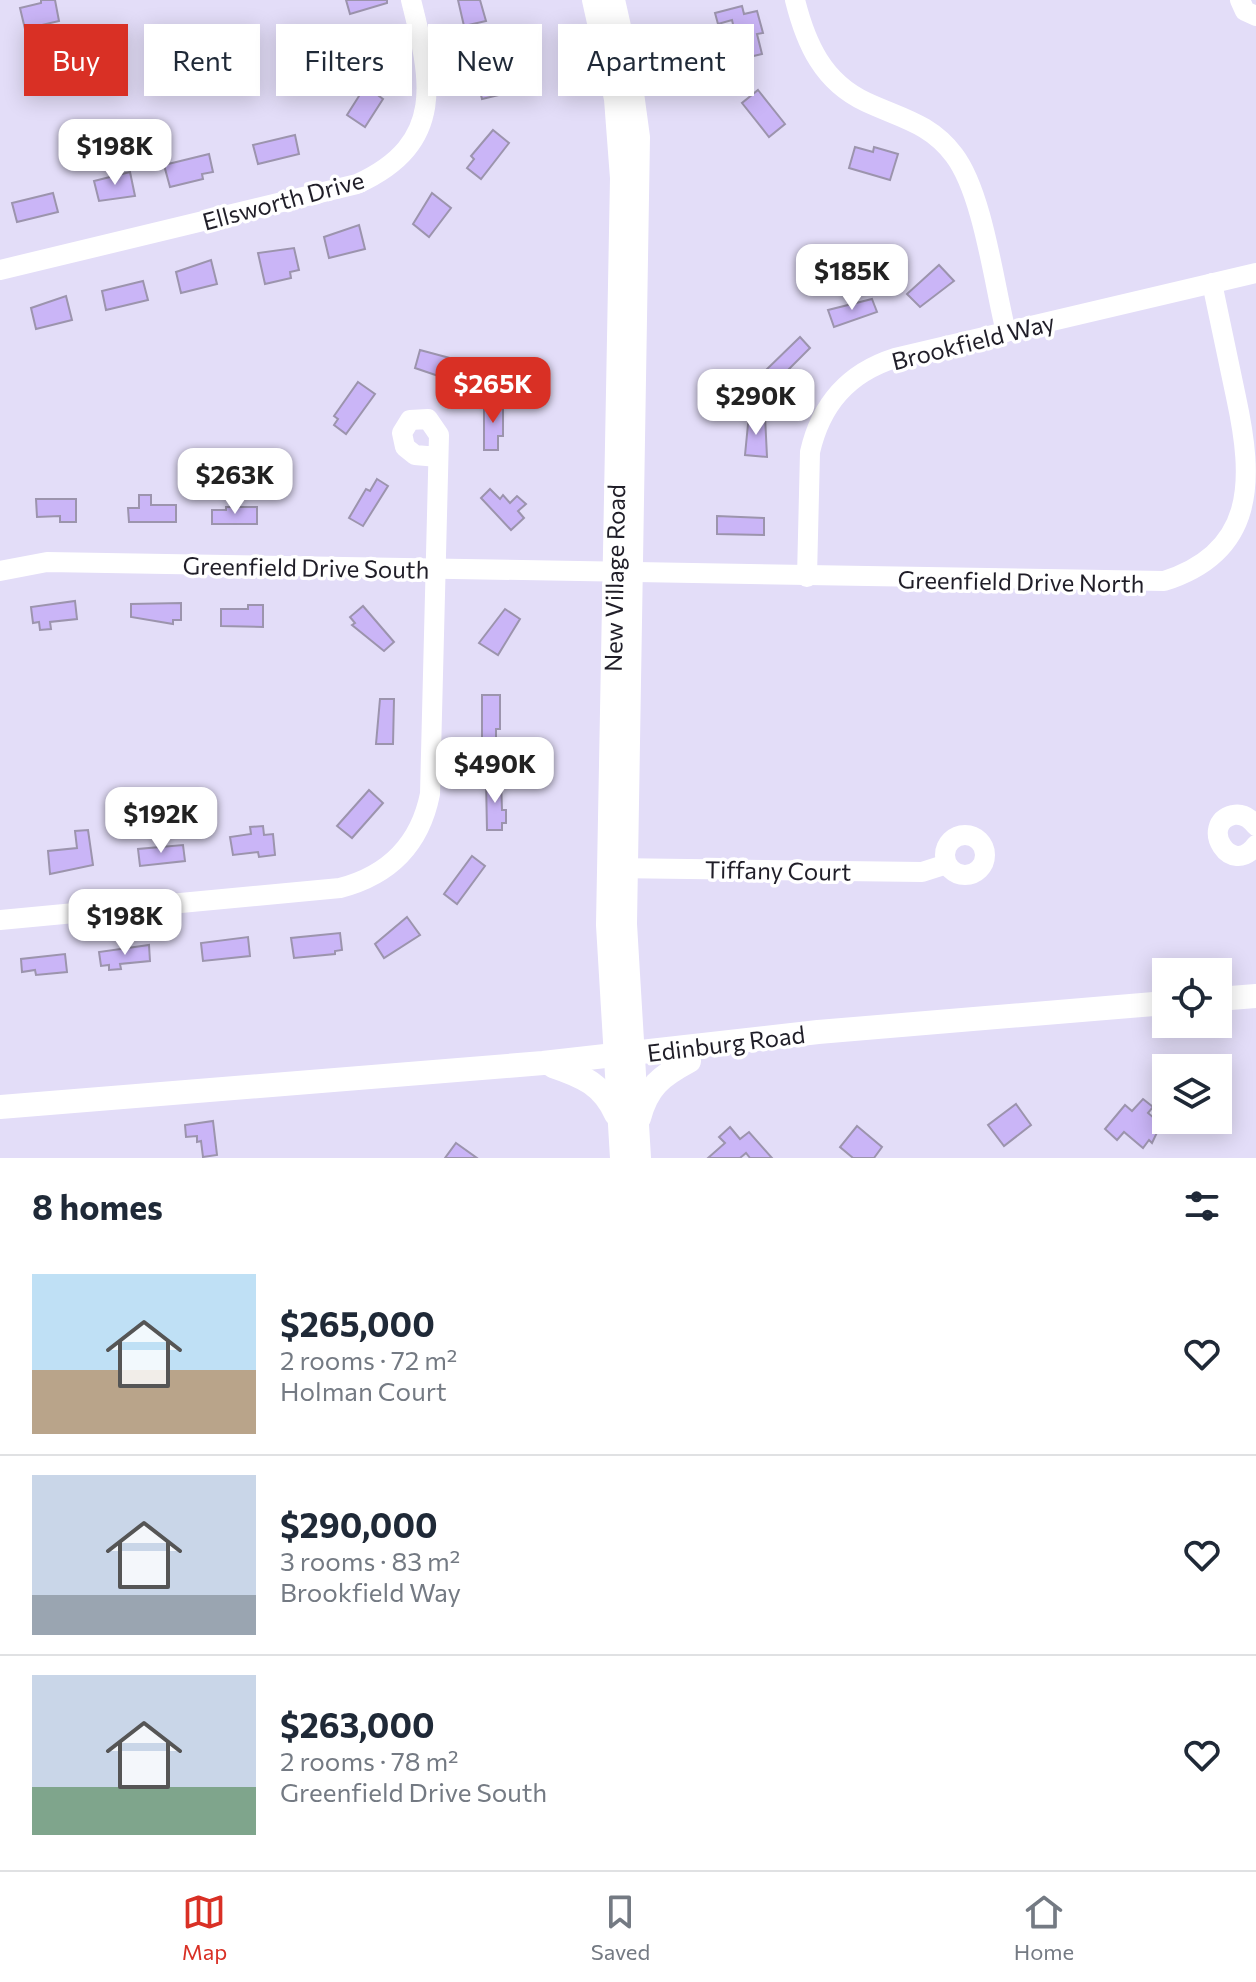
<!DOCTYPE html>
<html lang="en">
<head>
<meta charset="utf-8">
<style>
	:root { --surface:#fff; --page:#f2f2f3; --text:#1f2937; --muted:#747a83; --line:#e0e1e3; --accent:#d93025 }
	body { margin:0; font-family:Commissioner,sans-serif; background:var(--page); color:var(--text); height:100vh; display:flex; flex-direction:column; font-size:30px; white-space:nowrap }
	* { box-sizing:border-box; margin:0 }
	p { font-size:26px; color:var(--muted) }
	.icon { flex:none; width:44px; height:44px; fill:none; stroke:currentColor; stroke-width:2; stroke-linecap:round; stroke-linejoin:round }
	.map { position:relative; height:1158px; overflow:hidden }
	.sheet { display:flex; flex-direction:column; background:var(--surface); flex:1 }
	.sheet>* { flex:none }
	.top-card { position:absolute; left:24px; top:24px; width:800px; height:72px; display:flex; gap:16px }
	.tools { position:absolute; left:1152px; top:958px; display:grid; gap:16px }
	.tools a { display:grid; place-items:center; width:80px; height:80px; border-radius:0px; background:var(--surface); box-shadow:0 4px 20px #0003; font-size:40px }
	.price { position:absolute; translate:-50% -68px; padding:0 18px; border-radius:16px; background:#fff; color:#222; font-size:26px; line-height:52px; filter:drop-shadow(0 2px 4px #0008) }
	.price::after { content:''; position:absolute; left:50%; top:48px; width:24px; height:18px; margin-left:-12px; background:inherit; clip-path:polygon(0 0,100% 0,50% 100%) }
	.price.on { background:var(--accent); color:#fff }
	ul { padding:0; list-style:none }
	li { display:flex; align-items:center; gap:24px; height:200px; padding:0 32px }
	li+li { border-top:2px solid var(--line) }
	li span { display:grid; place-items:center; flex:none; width:224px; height:160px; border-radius:0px; color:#555 }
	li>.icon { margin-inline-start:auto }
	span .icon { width:96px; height:96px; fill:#fffc; stroke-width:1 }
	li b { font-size:34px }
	h2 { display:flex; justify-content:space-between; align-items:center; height:96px; padding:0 32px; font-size:34px }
	.pill { padding:0 28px; border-radius:0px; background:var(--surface); box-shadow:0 4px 20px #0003; font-size:28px; line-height:72px }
	.pill.on { background:var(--accent); color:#fff }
	.tabs { display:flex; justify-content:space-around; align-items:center; height:112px; border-top:2px solid var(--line); background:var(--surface); font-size:22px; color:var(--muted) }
	.tabs a { display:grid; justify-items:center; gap:4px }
	.tabs .on { color:var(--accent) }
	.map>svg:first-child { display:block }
	.building { fill:#cab5f7; stroke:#9c94ad; stroke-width:2 }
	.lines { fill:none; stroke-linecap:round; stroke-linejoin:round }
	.minor { stroke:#fff; stroke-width:20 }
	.major { stroke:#fff; stroke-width:24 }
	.labels { text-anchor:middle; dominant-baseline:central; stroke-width:7; stroke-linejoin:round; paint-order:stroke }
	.street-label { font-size:24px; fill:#201e28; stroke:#fff }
</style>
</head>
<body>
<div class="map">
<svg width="1256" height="1158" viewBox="0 0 1256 1158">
	<rect width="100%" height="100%" fill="#e3ddf8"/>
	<!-- building -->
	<g class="building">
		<path d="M41,0H55L59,21L25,29L20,8L41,3Z"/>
		<path d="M346,0H387V3L350,14Z"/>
		<path d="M458,0H480L486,21L464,26Z"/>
		<path d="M742,6L744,14L757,11L763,33L757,34L762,54L741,59L732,20L718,24L715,13Z"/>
		<path d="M494,58L503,94L482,99L473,64Z"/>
		<path d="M371,77L386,86L379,96L383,99L365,127L347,115Z"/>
		<path d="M758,90L785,124L769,137L742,103Z"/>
		<path d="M493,130L509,143L481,179L467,168L474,159L471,156Z"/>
		<path d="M295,135L299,154L258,164L253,145Z"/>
		<path d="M855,147L873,152L874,147L898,154L890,180L849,168Z"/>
		<path d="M209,154L213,172L202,174L203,179L170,187L164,165Z"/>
		<path d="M130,172L135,196L99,201L94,181Z"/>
		<path d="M53,193L58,212L17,222L12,203Z"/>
		<path d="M432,193L451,208L429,237L413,224Z"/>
		<path d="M359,225L365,249L329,258L324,237Z"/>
		<path d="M294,248L299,270L290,272L291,278L265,284L258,253Z"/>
		<path d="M211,260L217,284L181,293L176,272Z"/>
		<path d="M939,265L954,281L920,307L907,294Z"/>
		<path d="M143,281L148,300L106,310L102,291Z"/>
		<path d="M66,296L72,320L36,329L31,308Z"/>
		<path d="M872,299L877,312L834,327L828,310Z"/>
		<path d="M800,337L810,348L776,382L765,371Z"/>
		<path d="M420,350L461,361L456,382L415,368Z"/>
		<path d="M358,382L375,394L346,434L334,425L338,419L334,416Z"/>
		<path d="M484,402H503V436H498V450H484Z"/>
		<path d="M749,414L765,416L767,457L745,455Z"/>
		<path d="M377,479L388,486L363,526L349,518L366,489L370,491Z"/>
		<path d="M490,489L500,499L503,495L510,503L517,496L526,504L518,511L524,518L511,530L481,498Z"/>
		<path d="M139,495H151V505H176V522H129L128,508H139Z"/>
		<path d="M36,499H76V522H60V516L37,517Z"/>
		<path d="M226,507H257V524H212V510H226Z"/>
		<path d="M717,516L764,518V535L717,534Z"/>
		<path d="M75,601L77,619L50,622L51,629L40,630L39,622L33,623L31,607Z"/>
		<path d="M181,603V620H173V624L131,617V604Z"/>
		<path d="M248,605H263V627L221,626V609H248Z"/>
		<path d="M363,606L394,642L384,651L352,625L355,623L350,617Z"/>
		<path d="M505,609L520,619L498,655L479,643Z"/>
		<path d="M482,695H500V729H496V742H482Z"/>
		<path d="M380,699H394L393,744H376Z"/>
		<path d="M486,779H501L502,810H506V823H502V830H487Z"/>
		<path d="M369,790L383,803L352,838L337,826Z"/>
		<path d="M263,826L264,835L273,834L275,855L259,857L258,852L233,855L230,837L251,834L250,827Z"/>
		<path d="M88,830L93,865L50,874L48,851L77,848L75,831Z"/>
		<path d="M183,845L185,861L140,866L138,849Z"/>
		<path d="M472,856L485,866L457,904L444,894Z"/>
		<path d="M407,917L420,935L384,958L375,944Z"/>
		<path d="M340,933L342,950L335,951V954L294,958L291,938Z"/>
		<path d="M248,937L250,956L203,961L201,943Z"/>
		<path d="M149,945L150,961L120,964L121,969L109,970V965L101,966L99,952Z"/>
		<path d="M65,954L67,972L36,975L35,970L22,972L21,959Z"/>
		<path d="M1143,1099L1153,1107L1148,1113L1161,1124L1152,1143L1149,1140L1143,1148L1124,1132L1117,1140L1105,1129L1125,1105L1132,1111Z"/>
		<path d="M1016,1104L1031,1125L1004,1146L988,1125Z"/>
		<path d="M213,1121L217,1155L203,1157L201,1141L197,1142V1136L186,1137L185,1125Z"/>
		<path d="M857,1126L882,1147L874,1158H853L840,1147Z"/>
		<path d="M730,1127L740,1139L749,1132L772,1158H750L746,1153L740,1158H708L725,1143L719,1137Z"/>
		<path d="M456,1143L477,1158H445Z"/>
	</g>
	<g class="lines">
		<!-- minor -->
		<g class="minor">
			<path d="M795,0C806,44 823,82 866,102C900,118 930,123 954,155C983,193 994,284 1006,332"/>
			<path d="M1240,0L1245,11L1256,16"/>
			<path d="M0,270L357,184C447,143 431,79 411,0"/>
			<path d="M0,571L47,562L1164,581C1256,552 1254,480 1236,397C1228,359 1220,321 1212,283"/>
			<path d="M807,577L810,452C821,404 848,373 895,358L1256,273"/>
			<path d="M1256,826C1250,818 1243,813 1233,815C1198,824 1231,879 1256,845"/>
			<circle cx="965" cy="855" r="20"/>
			<path d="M612,868L922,872L947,864"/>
			<path d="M0,920L340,888C390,875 420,844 430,794L439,435L428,419L410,420L402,433L405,447L415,455L438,457"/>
		</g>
		<!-- major -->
		<g class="major">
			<path d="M594,0L616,99L622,178L608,925L622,1158"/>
			<path d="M613,0L629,71L638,137L625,924L639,1158"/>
			<path d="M1218,999L1256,996"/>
			<path d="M553,1066C583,1076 603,1085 616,1114"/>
			<path d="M0,1107L543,1063L818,1032L1166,1003"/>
			<path d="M639,1118C647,1087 661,1076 689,1061"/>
		</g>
	</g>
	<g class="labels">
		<!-- street labels -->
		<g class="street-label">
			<text transform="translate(283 200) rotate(-15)">Ellsworth Drive</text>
			<text transform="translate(973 341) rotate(-14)">Brookfield Way</text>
			<text transform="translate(306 567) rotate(1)">Greenfield Drive South</text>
			<text transform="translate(614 578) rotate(-89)">New Village Road</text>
			<text transform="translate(1021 581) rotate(1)">Greenfield Drive North</text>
			<text transform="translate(778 870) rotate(1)">Tiffany Court</text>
			<text transform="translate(726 1043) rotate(-7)">Edinburg Road</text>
		</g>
	</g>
</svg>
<div class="tools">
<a><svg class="icon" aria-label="locate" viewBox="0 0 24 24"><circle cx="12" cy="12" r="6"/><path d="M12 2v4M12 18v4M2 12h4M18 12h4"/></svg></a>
<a><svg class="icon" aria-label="layers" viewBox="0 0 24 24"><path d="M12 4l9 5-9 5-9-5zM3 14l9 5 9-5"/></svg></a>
</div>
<b class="price" style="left:115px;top:187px">$198K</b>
<b class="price" style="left:852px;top:312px">$185K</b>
<b class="price on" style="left:493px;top:425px">$265K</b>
<b class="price" style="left:756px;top:437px">$290K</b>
<b class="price" style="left:235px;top:516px">$263K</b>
<b class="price" style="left:495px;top:805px">$490K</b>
<b class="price" style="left:161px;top:855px">$192K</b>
<b class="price" style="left:125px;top:957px">$198K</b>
<div class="top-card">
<a class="pill on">Buy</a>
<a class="pill">Rent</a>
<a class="pill">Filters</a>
<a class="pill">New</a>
<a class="pill">Apartment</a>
</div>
</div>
<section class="sheet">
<h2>8 homes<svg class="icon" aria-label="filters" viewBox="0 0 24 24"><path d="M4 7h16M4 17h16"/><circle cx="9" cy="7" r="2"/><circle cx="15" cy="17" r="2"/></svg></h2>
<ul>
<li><span style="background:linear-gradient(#bfe0f5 60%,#b9a48a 0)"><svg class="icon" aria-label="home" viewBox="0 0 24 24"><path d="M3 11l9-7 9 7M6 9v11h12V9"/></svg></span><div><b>$265,000</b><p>2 rooms · 72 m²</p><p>Holman Court</p></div><svg class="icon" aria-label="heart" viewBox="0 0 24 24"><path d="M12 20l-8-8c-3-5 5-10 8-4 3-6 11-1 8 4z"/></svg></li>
<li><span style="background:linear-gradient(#c9d6e8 75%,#9aa5b1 0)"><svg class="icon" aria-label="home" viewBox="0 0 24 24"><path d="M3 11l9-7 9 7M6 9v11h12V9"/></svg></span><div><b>$290,000</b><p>3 rooms · 83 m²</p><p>Brookfield Way</p></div><svg class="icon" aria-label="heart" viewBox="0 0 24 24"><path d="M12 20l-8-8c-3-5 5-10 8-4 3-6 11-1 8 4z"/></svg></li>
<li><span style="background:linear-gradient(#c9d6e8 70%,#7fa58c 0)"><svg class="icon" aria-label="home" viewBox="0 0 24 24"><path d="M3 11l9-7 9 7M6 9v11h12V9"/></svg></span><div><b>$263,000</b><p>2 rooms · 78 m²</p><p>Greenfield Drive South</p></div><svg class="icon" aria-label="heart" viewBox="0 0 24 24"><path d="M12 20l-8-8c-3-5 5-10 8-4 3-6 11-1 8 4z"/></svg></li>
</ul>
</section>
<nav class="tabs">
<a class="on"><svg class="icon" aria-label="map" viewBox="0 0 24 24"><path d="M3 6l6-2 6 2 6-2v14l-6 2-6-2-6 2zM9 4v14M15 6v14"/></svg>Map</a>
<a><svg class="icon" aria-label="saved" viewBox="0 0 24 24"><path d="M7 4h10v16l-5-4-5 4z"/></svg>Saved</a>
<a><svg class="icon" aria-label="home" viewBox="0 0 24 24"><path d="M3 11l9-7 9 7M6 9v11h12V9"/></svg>Home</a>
</nav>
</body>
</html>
